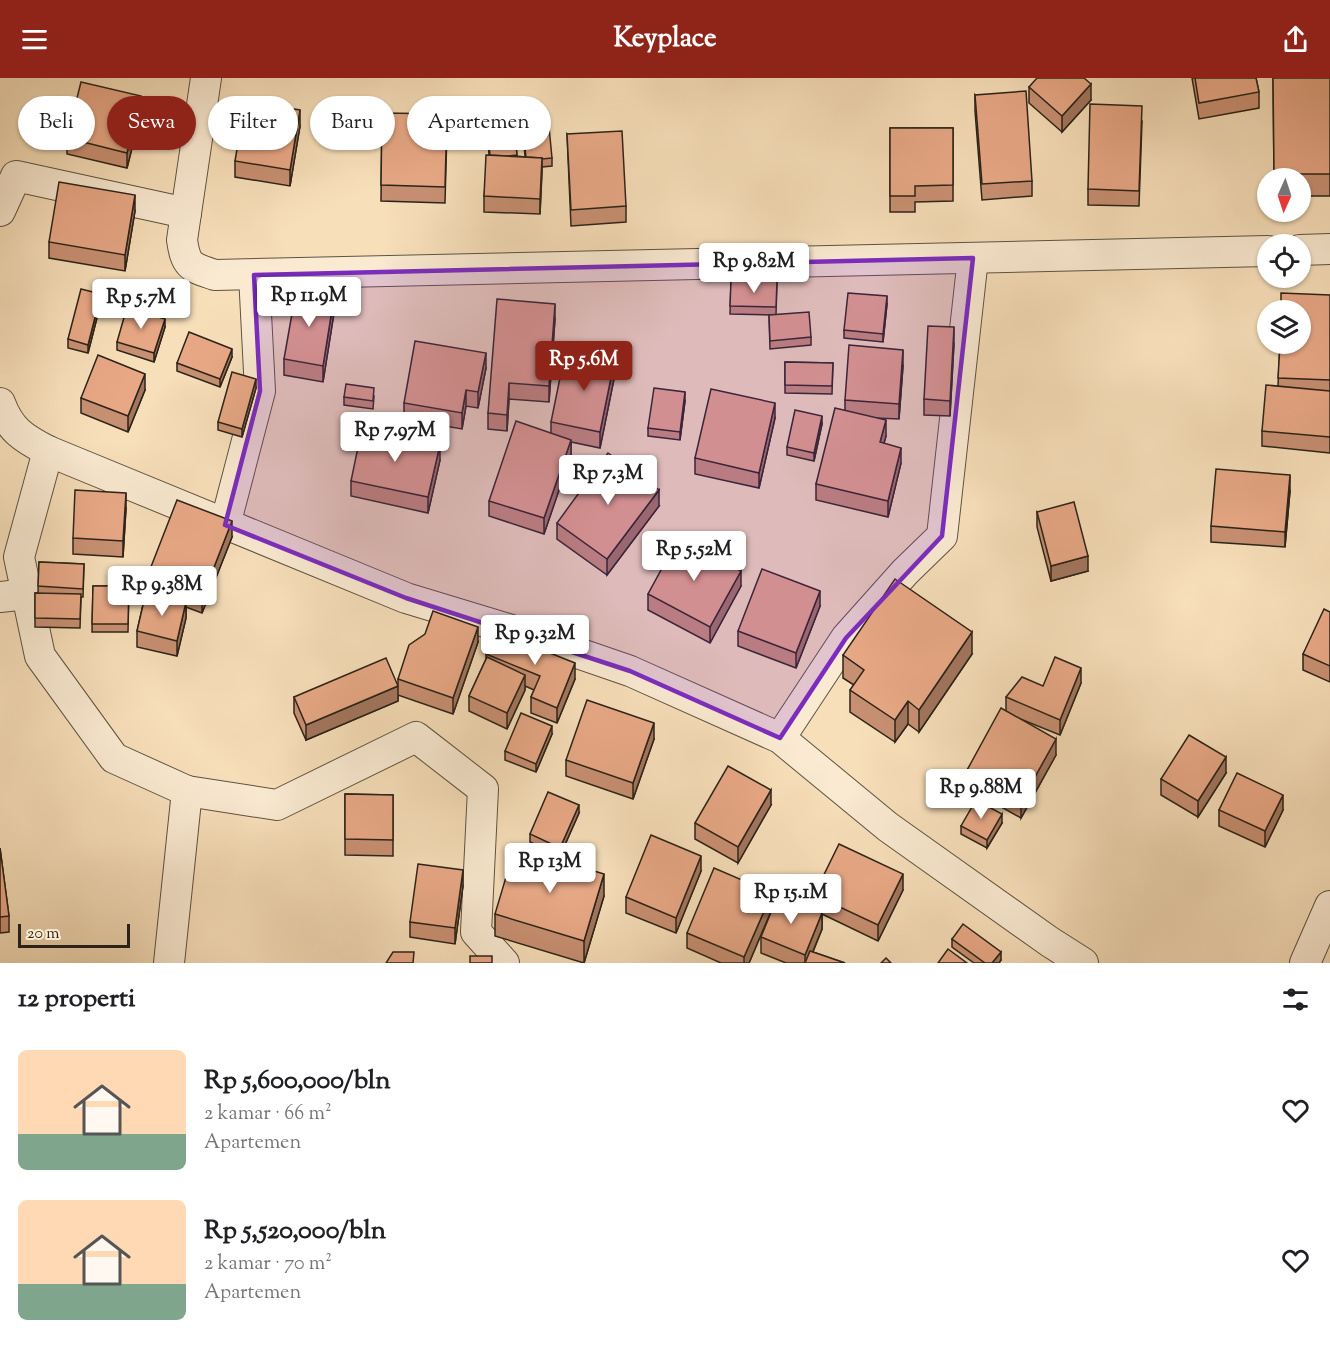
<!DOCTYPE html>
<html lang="id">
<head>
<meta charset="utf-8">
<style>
	:root { --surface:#fff; --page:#f6f6f6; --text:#202124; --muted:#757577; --accent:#8f2418 }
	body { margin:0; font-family:"Sorts Mill Goudy",serif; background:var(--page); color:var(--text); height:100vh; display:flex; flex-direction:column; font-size:22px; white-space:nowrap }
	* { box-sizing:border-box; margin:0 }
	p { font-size:20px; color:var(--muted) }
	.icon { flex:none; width:33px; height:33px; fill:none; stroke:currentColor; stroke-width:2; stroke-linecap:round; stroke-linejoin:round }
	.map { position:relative; height:885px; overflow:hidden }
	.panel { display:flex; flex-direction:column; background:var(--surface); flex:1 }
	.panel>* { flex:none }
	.banner { position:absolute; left:18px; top:18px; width:600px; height:54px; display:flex; gap:12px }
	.needle { width:39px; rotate:183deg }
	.fabs { position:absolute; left:1257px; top:90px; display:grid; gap:12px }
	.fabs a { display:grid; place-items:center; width:54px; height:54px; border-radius:50%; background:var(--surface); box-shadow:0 2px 4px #0004; font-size:30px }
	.scale { position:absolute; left:18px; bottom:15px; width:112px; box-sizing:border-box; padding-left:6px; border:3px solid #2b2319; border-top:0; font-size:16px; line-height:21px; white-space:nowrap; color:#2b2319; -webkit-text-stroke:4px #faead2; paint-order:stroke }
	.price { position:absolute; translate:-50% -51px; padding:0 14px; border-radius:6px; background:#fff; color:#222; font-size:20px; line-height:39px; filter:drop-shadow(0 2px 3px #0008) }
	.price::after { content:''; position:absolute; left:50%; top:36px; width:18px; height:14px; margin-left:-9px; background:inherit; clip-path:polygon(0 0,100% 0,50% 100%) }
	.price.on { background:var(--accent); color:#fff }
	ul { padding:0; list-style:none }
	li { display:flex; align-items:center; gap:18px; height:150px; padding:0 18px }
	li span { display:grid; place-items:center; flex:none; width:168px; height:120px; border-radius:9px; color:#555 }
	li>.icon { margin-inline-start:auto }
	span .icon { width:72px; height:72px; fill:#fffc; stroke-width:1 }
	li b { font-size:26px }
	h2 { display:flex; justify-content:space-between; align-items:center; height:72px; padding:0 18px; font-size:26px }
	.chip { padding:0 21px; border-radius:27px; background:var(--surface); box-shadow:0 2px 4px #0004; font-size:21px; line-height:54px }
	.chip.on { background:var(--accent); color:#fff }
	header { display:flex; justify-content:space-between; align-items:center; height:78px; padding:0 18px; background:var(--accent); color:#fff; font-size:27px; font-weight:700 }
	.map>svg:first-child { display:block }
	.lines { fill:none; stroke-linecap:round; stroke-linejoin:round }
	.street-casing { stroke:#5e5241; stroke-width:32 }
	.street { stroke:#faead2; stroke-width:30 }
	.wall { fill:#c89073; stroke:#2b2319; stroke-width:1.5 }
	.shaded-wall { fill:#a2765e; stroke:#2b2319; stroke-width:1.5 }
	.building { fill:#e8a886; stroke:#2b2319; stroke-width:1.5 }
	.marked { fill:#7b2cbf; fill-opacity:0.2; stroke:#7b2cbf; stroke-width:4.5; stroke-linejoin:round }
</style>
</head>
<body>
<header><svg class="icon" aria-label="menu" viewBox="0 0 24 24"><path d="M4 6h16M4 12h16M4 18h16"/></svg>Keyplace<svg class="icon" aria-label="share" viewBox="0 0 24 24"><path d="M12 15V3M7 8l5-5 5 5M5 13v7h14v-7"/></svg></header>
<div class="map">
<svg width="1330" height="885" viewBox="0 0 1330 885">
	<rect width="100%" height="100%" fill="#f7dfba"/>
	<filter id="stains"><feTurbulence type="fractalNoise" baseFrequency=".00333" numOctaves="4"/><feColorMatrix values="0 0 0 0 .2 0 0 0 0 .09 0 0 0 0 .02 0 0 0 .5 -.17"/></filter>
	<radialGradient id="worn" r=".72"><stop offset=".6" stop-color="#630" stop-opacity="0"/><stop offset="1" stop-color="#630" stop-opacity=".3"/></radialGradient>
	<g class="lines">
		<!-- street casing -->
		<g class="street-casing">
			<g id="street">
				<path d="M206,0L182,162C186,189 191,189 215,197L1268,173"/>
				<path d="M0,133L16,98L186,135"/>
				<path d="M1300,172L1330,171"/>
				<path d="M0,325C10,352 23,360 48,373L406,520L505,550L630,593L780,660L888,749L1050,864L1083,885"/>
				<path d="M48,373L19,479L40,578L114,680L187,713L277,727L416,659L483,711L476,854L504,885"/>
				<path d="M225,447L260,313L254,197"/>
				<path d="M0,519L27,516"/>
				<path d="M780,660L846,560L905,494L942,458L973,180"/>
				<path d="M169,885L187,713"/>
				<path d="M1305,885L1330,828"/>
			</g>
		</g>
		<!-- street -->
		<use href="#street" class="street"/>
	</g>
	<!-- wall -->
	<g class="wall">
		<path d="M1192,0H1256L1259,14V30L1199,41Z"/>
		<path d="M1273,0H1330V118H1300V100H1274Z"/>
		<path d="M1029,9L1091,22L1062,54L1029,25Z"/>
		<path d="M975,17L1032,103V118L982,122L975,33Z"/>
		<path d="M141,34L127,90L67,76V60Z"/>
		<path d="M382,35L447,52L445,125L381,123Z"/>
		<path d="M1142,44L1139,128L1088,127V111Z"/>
		<path d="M514,47L517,78L525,79L523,52L552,80V88L542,89L540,136L484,134V118L489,77L487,50Z"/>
		<path d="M300,48L290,108L235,99V83Z"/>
		<path d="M890,50H953V123L915,124V134H890Z"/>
		<path d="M567,56L626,128V144L571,148Z"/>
		<path d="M135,133L125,193L49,180V164Z"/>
		<path d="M731,203H777L776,237L811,259V267L770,271L769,237H772L730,236Z"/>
		<path d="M1330,217V375L1262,368V353L1278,308L1280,266Z"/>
		<path d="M101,224L88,275L68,270V261Z"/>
		<path d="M887,226L883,264L844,260V252Z"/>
		<path d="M334,235L323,304L284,297V281Z"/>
		<path d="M555,241L549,324L509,321L507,353L488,351V335Z"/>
		<path d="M165,249L154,284L117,272V264Z"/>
		<path d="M954,265L950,338L924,337V321Z"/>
		<path d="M232,279L220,309L177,293V285Z"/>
		<path d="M785,284L833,285L832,316L785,315Z"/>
		<path d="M903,288L899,341L876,340L886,358L884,365L901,385L888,439L816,422V406L845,332V322Z"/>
		<path d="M486,290L478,330L466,328L462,351L404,341V325Z"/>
		<path d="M589,291H616L600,370L571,364V377L544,456L489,438V423L551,355V344Z"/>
		<path d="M256,310L242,359L218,352V344Z"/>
		<path d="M145,312L128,354L81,335V320Z"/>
		<path d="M374,318L373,331L344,327V319Z"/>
		<path d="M685,323L680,362L648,358V350Z"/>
		<path d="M775,340L759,410L695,396V380Z"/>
		<path d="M822,346L814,383L787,377V369Z"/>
		<path d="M440,382L428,435L351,418V403Z"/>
		<path d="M1290,413L1285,469L1211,464V448Z"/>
		<path d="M659,428L607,497L557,461V445Z"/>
		<path d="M126,430L123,479L73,476V460Z"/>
		<path d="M1037,434L1088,493L1051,503L1037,449Z"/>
		<path d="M232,459L202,535L186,529V540L177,578L137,569V553L146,514L147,499Z"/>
		<path d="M39,484L84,486L83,519H81L80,550L35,549V515H38Z"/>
		<path d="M93,508H129L128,554H92Z"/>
		<path d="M741,508L710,565L648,532V516Z"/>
		<path d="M820,528L796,590L738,568V553Z"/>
		<path d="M1330,534V604L1303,592V576Z"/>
		<path d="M478,564L453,636L398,617V623L306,662L294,635V619L398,606V601Z"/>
		<path d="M486,576L575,601L557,645L531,635V619L534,612L525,608V612L507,651L469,633V618L486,581Z"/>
		<path d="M972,576L919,654L908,646L895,664L850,634V612L854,607L843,600V577Z"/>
		<path d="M1081,605L1060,657L1018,640L1056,677L1021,740L966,709V694L1006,633V619L1043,608Z"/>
		<path d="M552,656L536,694L505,682V673Z"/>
		<path d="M654,661L633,721L566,698V682Z"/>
		<path d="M1226,695L1198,739L1161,717V701Z"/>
		<path d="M345,716L393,717V778L345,777Z"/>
		<path d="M771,727L738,785L695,761V745Z"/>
		<path d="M1219,732H1283L1265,769L1219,748Z"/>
		<path d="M579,735L560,778L530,764V756Z"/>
		<path d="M1002,745L987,770L961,756V748Z"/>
		<path d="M0,770L9,838V854L0,855Z"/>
		<path d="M701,793L676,855L626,835V819Z"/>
		<path d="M463,808L455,866L410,859V844Z"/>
		<path d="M903,812L878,863L822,836V851L813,874L845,885H786L761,875V859L814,832V817Z"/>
		<path d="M604,818L584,885L495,858V836Z"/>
		<path d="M772,831L749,885H721L687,870V855Z"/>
		<path d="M952,861L1001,882L999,885H974L952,869Z"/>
	</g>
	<!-- shaded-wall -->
	<g class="shaded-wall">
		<path d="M1091,6V22L1062,54V38Z"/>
		<path d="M141,18V34L127,90V75Z"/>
		<path d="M300,32V48L290,108V92Z"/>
		<path d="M542,80V95L540,136V121Z"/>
		<path d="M135,117V133L125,193V177Z"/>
		<path d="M101,216V224L88,275V267Z"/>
		<path d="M887,218V226L883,264V256Z"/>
		<path d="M334,219V235L323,304V288Z"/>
		<path d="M555,226V241L549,324V308Z"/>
		<path d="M165,241V249L154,284V275Z"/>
		<path d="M954,249V265L950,338V323Z"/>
		<path d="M232,271V279L220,309V301Z"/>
		<path d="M903,272V288L899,341V326Z"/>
		<path d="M486,275V290L478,330V314Z"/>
		<path d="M616,275V291L600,370V354Z"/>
		<path d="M145,296V312L128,354V338Z"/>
		<path d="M256,301V310L242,359V351Z"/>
		<path d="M509,305V321L507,353V337Z"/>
		<path d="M466,312V328L462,351V335Z"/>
		<path d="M685,314V323L680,362V354Z"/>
		<path d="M775,325V340L759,410V395Z"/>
		<path d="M822,338V346L814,383V375Z"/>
		<path d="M886,342V358L880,380V364Z"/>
		<path d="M571,362V377L544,456V440Z"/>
		<path d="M440,367V382L428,435V419Z"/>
		<path d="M901,370V385L888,439V423Z"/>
		<path d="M1290,397V413L1285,469V454Z"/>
		<path d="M659,412V428L607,497V481Z"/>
		<path d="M126,415V430L123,479V463Z"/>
		<path d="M232,443V459L202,535V520Z"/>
		<path d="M1088,478V493L1051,503V488Z"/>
		<path d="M741,493V508L710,565V549Z"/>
		<path d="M820,513V528L796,590V575Z"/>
		<path d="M186,524V540L177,578V563Z"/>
		<path d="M478,549V564L453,636V620Z"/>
		<path d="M972,554V576L919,654V632Z"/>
		<path d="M575,585V601L557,645V630Z"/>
		<path d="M1081,590V605L1060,657V642Z"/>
		<path d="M525,597V612L507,651V635Z"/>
		<path d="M398,608V623L306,662V647Z"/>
		<path d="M908,623V646L895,664V642Z"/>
		<path d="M654,645V661L633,721V705Z"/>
		<path d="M552,648V656L536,694V686Z"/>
		<path d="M1056,661V677L1021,740V724Z"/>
		<path d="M1226,679V695L1198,739V723Z"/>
		<path d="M771,712V727L738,785V769Z"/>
		<path d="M1283,717V732L1265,769V753Z"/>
		<path d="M579,727V735L560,778V770Z"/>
		<path d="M1002,736V745L987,770V762Z"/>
		<path d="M701,778V793L676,855V840Z"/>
		<path d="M463,792V808L455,866V850Z"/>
		<path d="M604,796V818L584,885V863Z"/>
		<path d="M903,796V812L878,863V847Z"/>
		<path d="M772,815V831L749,885H744V879Z"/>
		<path d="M822,835V851L808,885H805V877Z"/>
		<path d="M1001,874V882L999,885H992Z"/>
	</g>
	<!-- building -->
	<g class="building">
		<path d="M1037,0H1084L1091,6L1062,38L1029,9Z"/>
		<path d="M1195,0H1256L1259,14L1199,25Z"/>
		<path d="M1273,0H1330V96H1274Z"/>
		<path d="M81,4L141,18L127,75L67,60Z"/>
		<path d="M1026,13L1032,103L982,106L975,17Z"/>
		<path d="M245,24L300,32L290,92L235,83Z"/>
		<path d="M1090,26L1142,28L1139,113L1088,111Z"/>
		<path d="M382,35L447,36L445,109L381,107Z"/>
		<path d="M514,47L517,77L508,78L490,77L487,50Z"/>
		<path d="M549,49L552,80L542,81V80L526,79L523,52Z"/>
		<path d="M890,50H953V107L915,108V118H890Z"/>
		<path d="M622,53L626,128L571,132L567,56Z"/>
		<path d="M486,77L542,80L540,121L484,118Z"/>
		<path d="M59,104L135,117L125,177L49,164Z"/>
		<path d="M731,203H777L776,229L730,228Z"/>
		<path d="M81,211L101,216L88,267L68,261Z"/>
		<path d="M296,213L334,219L323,288L284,281Z"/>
		<path d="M848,215L887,218L883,256L844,252Z"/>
		<path d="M1281,215L1330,217V302L1278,300L1280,266H1300V232H1281Z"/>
		<path d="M497,221L555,226L549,308L509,305L507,337L488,335Z"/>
		<path d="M127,229L165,241L154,275L117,264Z"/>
		<path d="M809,234L811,259L770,263L769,237Z"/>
		<path d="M928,248L954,249L950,323L924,321Z"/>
		<path d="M189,254L232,271L220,301L177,285Z"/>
		<path d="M415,263L486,275L478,314L466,312L462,335L404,325Z"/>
		<path d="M849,267L903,272L899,326L845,322Z"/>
		<path d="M593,270L616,275L600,354L551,344L563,285L589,291Z"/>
		<path d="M98,277L145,296L128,338L81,320Z"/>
		<path d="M785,284L833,285L832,308L785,307Z"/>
		<path d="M232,294L256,301L242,351L218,344Z"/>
		<path d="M346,306L374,310L373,323L344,319Z"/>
		<path d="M1266,307L1330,313V359L1262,353Z"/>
		<path d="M654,310L685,314L680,354L648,350Z"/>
		<path d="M711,311L775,325L759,395L695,380Z"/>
		<path d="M835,330L886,342L880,364L901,370L888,423L816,406Z"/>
		<path d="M795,332L822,338L814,375L787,369Z"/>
		<path d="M516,343L571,362L544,440L489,423Z"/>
		<path d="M362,350L440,367L428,419L351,403Z"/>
		<path d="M608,375L659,412L607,481L557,445Z"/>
		<path d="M1216,391L1290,397L1285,454L1211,448Z"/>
		<path d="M75,412L126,415L123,463L73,460Z"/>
		<path d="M177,422L232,443L202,520L147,499Z"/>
		<path d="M1074,424L1088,478L1051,488L1037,434Z"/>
		<path d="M679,459L741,493L710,549L648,516Z"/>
		<path d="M39,484L84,486L83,511L38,508Z"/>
		<path d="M762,491L820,513L796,575L738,553Z"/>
		<path d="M895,501L972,554L919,632L908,623L895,642L850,612L864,592L843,577Z"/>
		<path d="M93,508H129L128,546H92Z"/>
		<path d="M146,514L186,524L177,563L137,553Z"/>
		<path d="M35,515L81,516L80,541L35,540Z"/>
		<path d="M1324,531L1330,534V588L1303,576Z"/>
		<path d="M433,533L478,549L453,620L398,601L409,567L425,556Z"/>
		<path d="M495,553L575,585L557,630L531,619L540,598L486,576Z"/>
		<path d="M487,579L525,597L507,635L469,618Z"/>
		<path d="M1055,579L1081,590L1060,642L1006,619L1022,599L1043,608Z"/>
		<path d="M386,580L398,608L306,647L294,619Z"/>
		<path d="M587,622L654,645L633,705L566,682Z"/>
		<path d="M1001,630L1056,661L1021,724L966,694Z"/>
		<path d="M521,635L552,648L536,686L505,673Z"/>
		<path d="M1189,657L1226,679L1198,723L1161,701Z"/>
		<path d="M728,688L771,712L738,769L695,745Z"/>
		<path d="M1237,695L1283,717L1265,753L1219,732Z"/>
		<path d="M548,714L579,727L560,770L530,756Z"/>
		<path d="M345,716L393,717V762L345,761Z"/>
		<path d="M976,722L1002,736L987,762L961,748Z"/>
		<path d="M651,757L701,778L676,840L626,819Z"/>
		<path d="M839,766L903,796L878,847L814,817Z"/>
		<path d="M515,769L604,796L584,863L495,836Z"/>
		<path d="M0,770L9,838L0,839Z"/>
		<path d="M418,786L463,792L455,850L410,844Z"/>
		<path d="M714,790L772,815L744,879L687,855Z"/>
		<path d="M778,817L822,835L805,877L761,859Z"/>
		<path d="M963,846L1001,874L992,885H985L952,861Z"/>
		<path d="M948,871L967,885H938Z"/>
		<path d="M810,873L845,885H805Z"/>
		<path d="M393,874H414L413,885H386Z"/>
		<rect x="470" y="878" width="22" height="7"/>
		<path d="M886,880L891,885H881Z"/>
	</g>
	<!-- marked area -->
	<path class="marked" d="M973,180L942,458L846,560L780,660L630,593L406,520L225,447L260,313L254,197Z"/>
	<rect width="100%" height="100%" filter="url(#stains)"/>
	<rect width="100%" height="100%" fill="url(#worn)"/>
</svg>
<div class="fabs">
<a><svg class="needle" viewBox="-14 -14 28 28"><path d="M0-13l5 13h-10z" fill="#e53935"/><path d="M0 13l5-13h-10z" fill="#757577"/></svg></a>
<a><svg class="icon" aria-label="locate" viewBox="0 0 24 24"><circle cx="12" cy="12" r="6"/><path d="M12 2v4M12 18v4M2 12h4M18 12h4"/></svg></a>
<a><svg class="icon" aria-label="layers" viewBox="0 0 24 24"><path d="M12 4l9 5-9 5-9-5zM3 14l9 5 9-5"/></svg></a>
</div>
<div class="scale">20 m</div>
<b class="price" style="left:754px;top:216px">Rp 9.82M</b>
<b class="price" style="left:309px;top:250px">Rp 11.9M</b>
<b class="price" style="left:141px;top:252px">Rp 5.7M</b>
<b class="price on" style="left:584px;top:314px">Rp 5.6M</b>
<b class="price" style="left:395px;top:385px">Rp 7.97M</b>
<b class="price" style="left:608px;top:428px">Rp 7.3M</b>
<b class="price" style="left:694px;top:504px">Rp 5.52M</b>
<b class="price" style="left:162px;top:539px">Rp 9.38M</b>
<b class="price" style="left:535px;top:588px">Rp 9.32M</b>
<b class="price" style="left:981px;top:742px">Rp 9.88M</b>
<b class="price" style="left:550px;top:816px">Rp 13M</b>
<b class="price" style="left:791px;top:847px">Rp 15.1M</b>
<div class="banner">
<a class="chip">Beli</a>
<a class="chip on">Sewa</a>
<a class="chip">Filter</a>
<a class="chip">Baru</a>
<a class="chip">Apartemen</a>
</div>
</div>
<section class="panel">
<h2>12 properti<svg class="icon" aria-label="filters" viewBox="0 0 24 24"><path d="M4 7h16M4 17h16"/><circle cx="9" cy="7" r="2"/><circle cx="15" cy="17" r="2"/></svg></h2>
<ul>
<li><span style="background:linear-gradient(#ffd9b3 70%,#7fa58c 0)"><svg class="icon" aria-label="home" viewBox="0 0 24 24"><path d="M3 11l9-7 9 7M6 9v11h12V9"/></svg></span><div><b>Rp 5,600,000/bln</b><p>2 kamar · 66 m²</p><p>Apartemen</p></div><svg class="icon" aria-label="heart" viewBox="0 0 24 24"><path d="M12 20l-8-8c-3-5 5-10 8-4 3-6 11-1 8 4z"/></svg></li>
<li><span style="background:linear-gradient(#ffd9b3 70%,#7fa58c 0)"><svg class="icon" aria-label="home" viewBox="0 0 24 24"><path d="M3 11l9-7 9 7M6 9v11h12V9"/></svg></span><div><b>Rp 5,520,000/bln</b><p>2 kamar · 70 m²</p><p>Apartemen</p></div><svg class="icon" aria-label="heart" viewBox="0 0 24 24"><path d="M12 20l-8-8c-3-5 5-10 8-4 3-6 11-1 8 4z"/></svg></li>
</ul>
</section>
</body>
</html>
